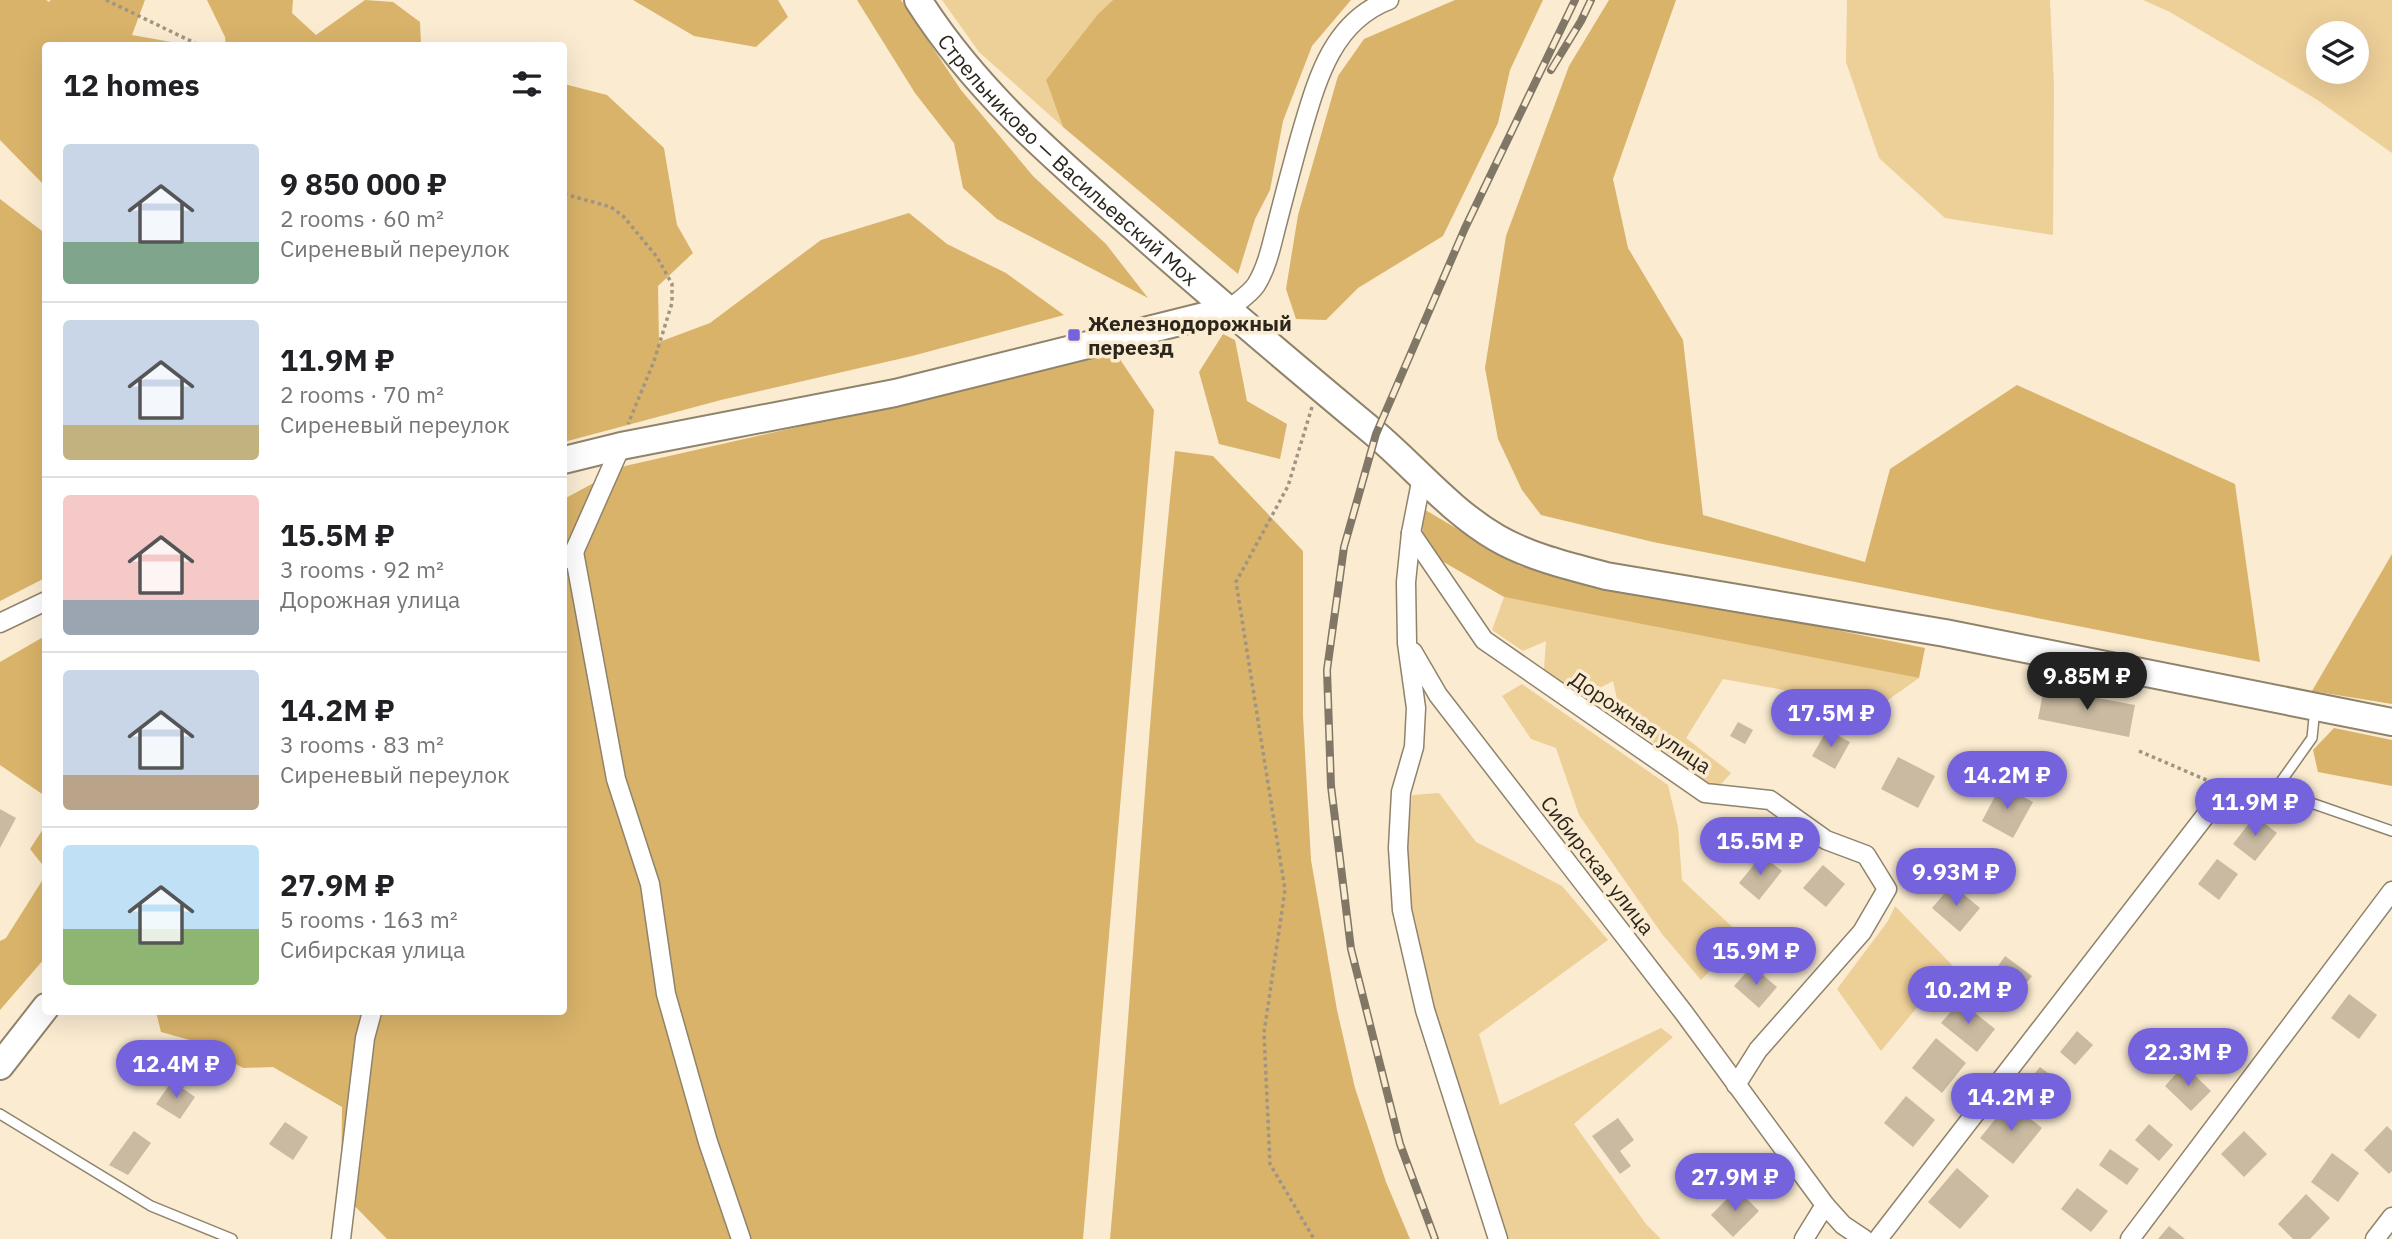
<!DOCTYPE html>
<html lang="en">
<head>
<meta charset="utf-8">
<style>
	:root { --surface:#fff; --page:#f2f2f2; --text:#202124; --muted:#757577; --line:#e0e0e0; --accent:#7563de }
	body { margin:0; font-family:"IBM Plex Sans",sans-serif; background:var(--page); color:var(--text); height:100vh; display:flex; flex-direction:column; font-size:26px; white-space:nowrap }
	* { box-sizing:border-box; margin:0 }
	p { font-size:23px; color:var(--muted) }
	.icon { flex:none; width:38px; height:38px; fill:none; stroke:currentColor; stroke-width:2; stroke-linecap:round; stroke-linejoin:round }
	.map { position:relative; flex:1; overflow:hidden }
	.drawer { position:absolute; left:42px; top:42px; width:525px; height:973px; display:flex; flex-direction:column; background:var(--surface); border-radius:7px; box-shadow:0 7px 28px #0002 }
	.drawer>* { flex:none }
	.buttons { position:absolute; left:2306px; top:21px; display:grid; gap:14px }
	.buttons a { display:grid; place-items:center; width:63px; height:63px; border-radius:50%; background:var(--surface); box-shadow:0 7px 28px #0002; font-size:35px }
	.price { position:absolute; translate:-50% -60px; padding:0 16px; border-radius:24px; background:var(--accent); color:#fff; font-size:23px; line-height:46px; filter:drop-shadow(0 2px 4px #0008) }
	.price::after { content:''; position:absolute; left:50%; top:42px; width:21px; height:16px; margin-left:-10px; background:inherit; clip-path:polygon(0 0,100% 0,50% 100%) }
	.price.current { background:#222; color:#fff }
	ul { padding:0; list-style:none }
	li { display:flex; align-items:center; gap:21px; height:175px; padding:0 21px }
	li+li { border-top:2px solid var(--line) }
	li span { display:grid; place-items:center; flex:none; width:196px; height:140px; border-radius:7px; color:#555 }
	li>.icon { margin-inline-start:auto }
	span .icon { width:84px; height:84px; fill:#fffc; stroke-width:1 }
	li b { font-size:30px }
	h2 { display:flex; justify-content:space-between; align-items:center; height:84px; padding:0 21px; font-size:30px }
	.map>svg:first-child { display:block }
	.green { fill:#edcf98; fill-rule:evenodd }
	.forest { fill:#d9b36a }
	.building { fill:#c9baa1 }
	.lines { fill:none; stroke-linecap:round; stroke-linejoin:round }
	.lane-casing { stroke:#90836b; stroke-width:12 }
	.street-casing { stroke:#90836b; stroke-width:21 }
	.secondary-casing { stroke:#90836b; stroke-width:30 }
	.path { stroke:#a09582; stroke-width:3.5; stroke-dasharray:3.5 3.5; stroke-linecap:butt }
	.lane { stroke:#fff; stroke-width:9 }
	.street { stroke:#fff; stroke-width:18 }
	.secondary { stroke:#fff; stroke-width:26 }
	.rail-casing { stroke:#807766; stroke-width:8 }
	.rail { stroke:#faebd1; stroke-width:5; stroke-dasharray:16; stroke-linecap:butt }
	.poi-dot { fill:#7563de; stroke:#faebd1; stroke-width:2.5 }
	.labels { text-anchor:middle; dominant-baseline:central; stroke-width:7; stroke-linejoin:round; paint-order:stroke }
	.street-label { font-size:21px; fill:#2b261c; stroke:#faebd1 }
	.poi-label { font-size:21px; font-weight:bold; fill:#2b261c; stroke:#faebd1; text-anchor:start }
</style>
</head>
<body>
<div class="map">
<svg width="2392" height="1239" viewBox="0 0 2392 1239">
	<rect width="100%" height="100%" fill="#faebd1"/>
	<!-- green -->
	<g class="green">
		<path d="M942,0H1113L1098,14L1046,80L1063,127L979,52Z"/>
		<path d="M1847,0H2050L2054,87L2053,235L1945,218L1879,158L1846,62Z"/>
		<path d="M2143,0H2392V153L2316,99L2170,12ZM2319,33H2357V72H2319Z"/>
		<path d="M1504,597L1547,604L1919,678L1878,707L1723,679L1686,738L1731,773L1716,790L1621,718L1613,681L1573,702L1544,669L1546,641L1523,651L1492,630Z"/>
		<path d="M1522,684L1668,785L1678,827L1682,880L1743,937L1701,980L1662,934L1579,815L1556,748L1531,739L1502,696Z"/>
		<path d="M1439,793L1476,842L1562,886L1608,940L1479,1034L1500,1105L1661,1028L1673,1037L1574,1124L1646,1224L1661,1239H1509L1484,1172L1425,983L1405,868L1412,795Z"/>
		<path d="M1895,906L1952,965L1881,1051L1837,989L1888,921Z"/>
	</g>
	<!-- forest -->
	<g class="forest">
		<path d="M0,0H46L50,2V0H145L132,35L188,45L46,46L45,186L0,140Z"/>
		<path d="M207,0H293L292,13L316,35L365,0L393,2L420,22L421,45H226L225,37Z"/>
		<path d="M633,0H778L788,17L756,47L694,36Z"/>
		<path d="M857,0H901L961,90L1033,176L1106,244L1148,298L997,219L963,188L954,143L915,93Z"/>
		<path d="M1113,0H1351L1312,46L1283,121L1270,190L1255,219L1238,274L1063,127L1046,80L1098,14Z"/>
		<path d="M1455,0H1543L1510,70L1498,123L1443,236L1358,288L1326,320L1296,319L1286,289L1298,215L1338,76L1364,39Z"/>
		<path d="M1609,0H1676L1613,179L1628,248L1683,340L1703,515L1865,562L1890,469L2017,385L2235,484L2260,662L1653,542L1541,515L1522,490L1498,439L1485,368L1506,236L1569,66Z"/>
		<path d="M564,84L607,95L664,148L677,225L693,253L658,286L659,342L710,323L821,240L909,213L947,244L1006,273L1064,315L912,356L721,400L564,442Z"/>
		<path d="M0,199L46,234L45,578L0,601Z"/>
		<path d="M1223,334L1235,340L1247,401L1287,424L1280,459L1219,444L1199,372Z"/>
		<path d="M1113,349L1154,410L1083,1239H387L341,1192L342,1107L273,1067L243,1068L197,1042L161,1032L156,1012H564V499L625,466L815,423Z"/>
		<path d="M1175,451L1213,456L1303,551V716L1311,860L1337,1010L1355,1088L1386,1182L1410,1239H1110C1134,976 1147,713 1175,451Z"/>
		<path d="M1422,508L1520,566L1925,648L1919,678L1504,597L1423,550Z"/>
		<path d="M2392,554V704L2312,691Z"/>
		<path d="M45,636V796L0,765V662Z"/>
		<path d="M2334,728L2392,740V786L2318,772L2313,750Z"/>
		<path d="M45,826V868L30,849Z"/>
		<path d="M45,876V958L0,1010V941L6,938Z"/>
	</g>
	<!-- building -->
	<g class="building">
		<path d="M2044,688L2135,705L2129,737L2038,719Z"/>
		<path d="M1738,722L1753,730L1745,744L1730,736Z"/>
		<path d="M1827,730L1850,742L1835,769L1812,756Z"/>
		<path d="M1898,757L1935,776L1918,808L1881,789Z"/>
		<path d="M2001,785L2033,802L2013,838L1982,821Z"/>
		<path d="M0,809L16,818L0,848Z"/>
		<path d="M2255,816L2277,833L2255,861L2233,844Z"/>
		<path d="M1762,855L1782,871L1759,900L1739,883Z"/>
		<path d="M2217,859L2238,874L2219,900L2198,884Z"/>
		<path d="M1823,865L1845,884L1826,907L1803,888Z"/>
		<path d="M1952,885L1980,908L1960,932L1932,908Z"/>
		<path d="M2005,956L2032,976L2018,994L1992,975Z"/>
		<path d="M1752,966L1777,987L1759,1008L1734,986Z"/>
		<path d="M2349,994L2377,1015L2359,1039L2331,1018Z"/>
		<path d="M1960,1001L1995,1029L1977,1052L1941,1023Z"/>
		<path d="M2077,1031L2093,1045L2075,1065L2060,1052Z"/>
		<path d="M1936,1038L1966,1063L1942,1093L1912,1068Z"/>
		<path d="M2184,1065L2211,1091L2191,1111L2165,1086Z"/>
		<path d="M2040,1067L2065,1086L2052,1102L2027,1083Z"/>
		<path d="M172,1081L195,1097L180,1119L156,1104Z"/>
		<path d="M1906,1096L1935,1120L1913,1147L1884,1123Z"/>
		<path d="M2009,1102L2042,1128L2013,1164L1980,1138Z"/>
		<path d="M1618,1118L1634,1140L1620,1151L1631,1166L1620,1174L1592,1136Z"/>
		<path d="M285,1122L308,1137L293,1160L269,1144Z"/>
		<path d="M2149,1124L2173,1145L2159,1161L2135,1140Z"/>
		<path d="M2387,1126L2392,1131V1171L2389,1174L2364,1150Z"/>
		<path d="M134,1131L151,1143L128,1175L109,1165Z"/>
		<path d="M2244,1131L2267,1154L2244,1177L2221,1154Z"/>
		<path d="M2110,1149L2139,1169L2127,1185L2099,1165Z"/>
		<path d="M2332,1153L2359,1173L2338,1202L2311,1182Z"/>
		<path d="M1957,1168L1989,1196L1960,1229L1928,1202Z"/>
		<path d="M2077,1188L2108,1211L2091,1232L2061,1209Z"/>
		<path d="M1737,1189L1759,1211L1733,1237L1711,1215Z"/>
		<path d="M2306,1194L2330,1218L2310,1239H2293L2278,1224Z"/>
		<path d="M2169,1226L2185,1239H2158Z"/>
	</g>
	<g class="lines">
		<!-- lane casing -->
		<g class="lane-casing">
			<g id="lane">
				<path d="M2226,789L2248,785L2271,789L2392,831"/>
				<path d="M2275,790L2312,738L2315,708"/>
				<path d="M0,1114L151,1206L232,1239"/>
			</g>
		</g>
		<!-- street casing -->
		<g class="street-casing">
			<g id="street">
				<path d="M1228,310C1237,302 1249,295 1256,285C1268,266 1272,242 1278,220C1286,189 1294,158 1303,127C1318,76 1334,21 1389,0"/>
				<path d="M1422,477L1411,533L1406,582L1407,643L1416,708L1414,747L1401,792L1398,848L1402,910L1425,1010L1498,1239"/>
				<path d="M1411,533L1484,640L1705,793L1770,800L1826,840L1866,855L1887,889L1862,932L1758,1050L1736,1085"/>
				<path d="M574,552L616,779L650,884L666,994L708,1142L741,1239"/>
				<path d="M567,559L574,552L621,446"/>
				<path d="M0,623L46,601"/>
				<path d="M1413,652L1438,695L1684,1013L1825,1205L1843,1225L1864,1239"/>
				<path d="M341,1239L365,1038L372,1012"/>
				<path d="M1804,1239L1825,1205"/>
				<path d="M1878,1239L2226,789"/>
				<path d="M2130,1239L2392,891"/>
				<path d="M2375,1239L2392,1217"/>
			</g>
		</g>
		<!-- secondary casing -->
		<g class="secondary-casing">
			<g id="secondary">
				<path id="s1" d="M918,0C977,93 1058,161 1139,232C1216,300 1294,366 1372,431C1414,466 1449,510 1497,538C1530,557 1569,566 1606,576L1945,633L2392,722"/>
				<path d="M564,460L621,446L895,393L1228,310"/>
				<path d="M0,1066L46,1007"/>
			</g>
		</g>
		<!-- path -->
		<g class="path">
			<path d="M106,0L201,46"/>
			<path d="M564,194L611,207L624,217L657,257L672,284V303L654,361L628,424"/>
			<path d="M1312,407L1288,486L1236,582L1285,890L1264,1033L1270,1164L1314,1239"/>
			<path d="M2139,751L2211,782"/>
		</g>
		<!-- lane -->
		<use href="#lane" class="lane"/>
		<!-- street -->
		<use href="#street" class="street"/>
		<!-- secondary -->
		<use href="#secondary" class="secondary"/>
		<!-- rail casing -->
		<g class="rail-casing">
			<g id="rail">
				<path d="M1551,70L1581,21L1591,0"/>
				<path d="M1435,1239L1400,1144L1351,949L1331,786L1327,670L1344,547L1376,434L1465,228L1575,0"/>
			</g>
		</g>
		<!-- rail -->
		<use href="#rail" class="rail"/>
	</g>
	<!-- markers -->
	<rect class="poi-dot" x="1067" y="328" width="14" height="14" rx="3.5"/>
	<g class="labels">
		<!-- street labels -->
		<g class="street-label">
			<text stroke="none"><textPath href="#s1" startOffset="220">Стрельниково — Васильевский Мох</textPath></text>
			<text transform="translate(1641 722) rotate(34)">Дорожная улица</text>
			<text transform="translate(1598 865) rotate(52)">Сибирская улица</text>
		</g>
		<!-- poi labels -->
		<g class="poi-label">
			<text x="1088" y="323">Железнодорожный<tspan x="1088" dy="24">переезд</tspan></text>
		</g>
	</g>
</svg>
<div class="buttons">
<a><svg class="icon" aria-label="layers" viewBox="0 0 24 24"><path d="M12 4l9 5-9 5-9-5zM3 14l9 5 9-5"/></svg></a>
</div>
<b class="price current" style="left:2087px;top:712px">9.85M ₽</b>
<b class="price" style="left:1831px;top:749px">17.5M ₽</b>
<b class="price" style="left:2007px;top:811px">14.2M ₽</b>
<b class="price" style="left:2255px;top:838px">11.9M ₽</b>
<b class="price" style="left:1760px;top:877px">15.5M ₽</b>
<b class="price" style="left:1956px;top:908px">9.93M ₽</b>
<b class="price" style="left:1756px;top:987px">15.9M ₽</b>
<b class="price" style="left:1968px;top:1026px">10.2M ₽</b>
<b class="price" style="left:2188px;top:1088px">22.3M ₽</b>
<b class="price" style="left:176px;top:1100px">12.4M ₽</b>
<b class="price" style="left:2011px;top:1133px">14.2M ₽</b>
<b class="price" style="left:1735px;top:1213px">27.9M ₽</b>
<section class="drawer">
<h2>12 homes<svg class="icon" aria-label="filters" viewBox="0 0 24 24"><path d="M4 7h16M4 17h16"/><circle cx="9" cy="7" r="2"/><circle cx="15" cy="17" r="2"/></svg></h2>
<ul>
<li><span style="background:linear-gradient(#c9d6e8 70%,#7fa58c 0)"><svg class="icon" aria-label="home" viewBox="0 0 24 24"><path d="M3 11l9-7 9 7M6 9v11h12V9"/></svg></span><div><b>9 850 000 ₽</b><p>2 rooms · 60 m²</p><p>Сиреневый переулок</p></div></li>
<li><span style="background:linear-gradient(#c9d6e8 75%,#c2b280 0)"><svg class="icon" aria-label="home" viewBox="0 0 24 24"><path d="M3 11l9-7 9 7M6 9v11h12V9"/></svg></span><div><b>11.9M ₽</b><p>2 rooms · 70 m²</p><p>Сиреневый переулок</p></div></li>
<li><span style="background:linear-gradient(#f6c9c9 75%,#9aa5b1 0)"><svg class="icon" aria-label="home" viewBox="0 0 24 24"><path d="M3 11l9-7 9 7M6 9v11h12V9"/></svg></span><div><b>15.5M ₽</b><p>3 rooms · 92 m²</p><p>Дорожная улица</p></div></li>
<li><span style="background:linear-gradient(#c9d6e8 75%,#b9a48a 0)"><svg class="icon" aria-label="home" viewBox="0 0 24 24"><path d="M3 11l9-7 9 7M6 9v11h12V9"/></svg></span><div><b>14.2M ₽</b><p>3 rooms · 83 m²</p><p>Сиреневый переулок</p></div></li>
<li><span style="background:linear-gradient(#bfe0f5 60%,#8fb573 0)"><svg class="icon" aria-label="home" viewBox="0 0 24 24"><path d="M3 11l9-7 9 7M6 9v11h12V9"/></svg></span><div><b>27.9M ₽</b><p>5 rooms · 163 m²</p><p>Сибирская улица</p></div></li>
</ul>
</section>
</div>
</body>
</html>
